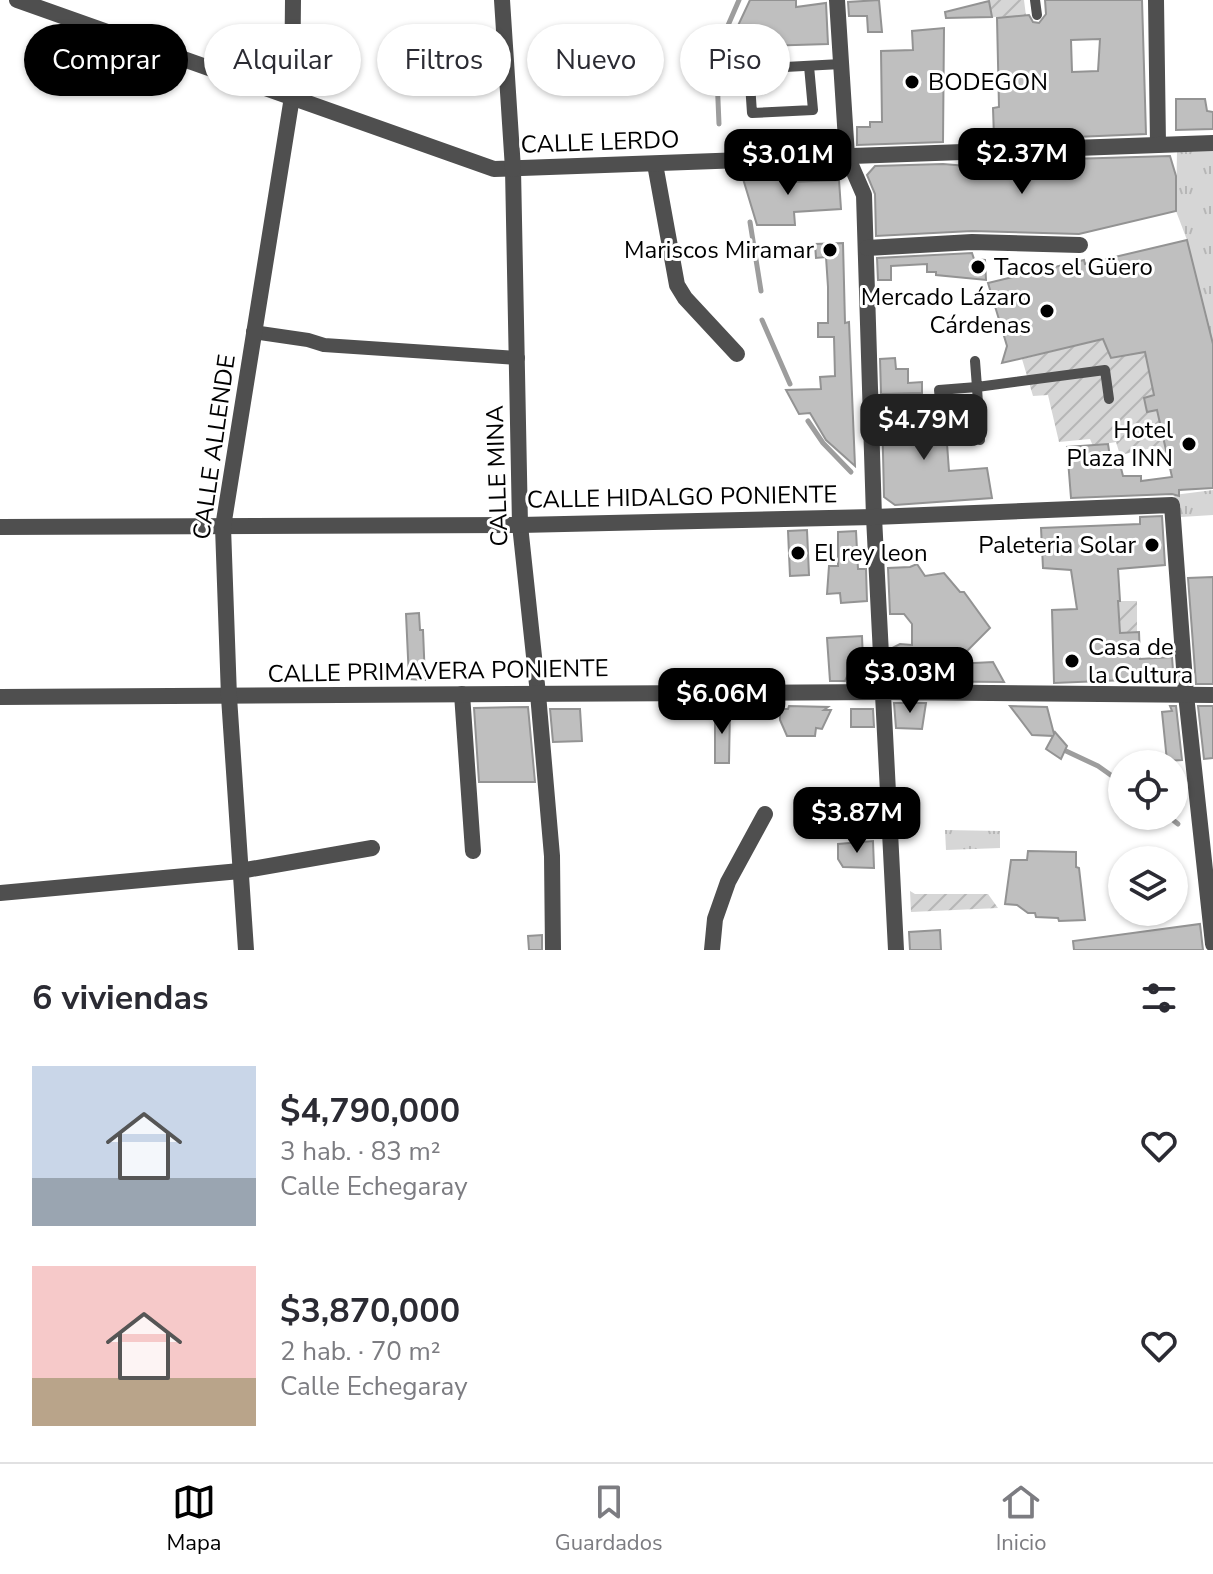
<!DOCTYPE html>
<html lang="es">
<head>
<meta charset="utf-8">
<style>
	:root { --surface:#fff; --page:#f7f7f7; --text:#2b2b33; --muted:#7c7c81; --line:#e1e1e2; --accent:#000 }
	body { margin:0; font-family:"Nunito Sans",sans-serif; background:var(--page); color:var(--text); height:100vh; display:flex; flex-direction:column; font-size:30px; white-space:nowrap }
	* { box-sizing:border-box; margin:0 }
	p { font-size:26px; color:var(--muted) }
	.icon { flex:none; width:44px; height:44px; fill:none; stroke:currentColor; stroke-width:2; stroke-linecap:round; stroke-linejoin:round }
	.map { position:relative; height:950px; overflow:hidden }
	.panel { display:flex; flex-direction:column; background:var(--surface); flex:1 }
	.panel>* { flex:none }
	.top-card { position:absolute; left:24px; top:24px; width:800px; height:72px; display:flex; gap:16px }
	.tools { position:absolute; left:1108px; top:750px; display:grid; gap:16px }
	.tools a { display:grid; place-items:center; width:80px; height:80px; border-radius:50%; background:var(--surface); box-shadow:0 2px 6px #0004; font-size:40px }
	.price { position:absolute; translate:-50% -68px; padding:0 18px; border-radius:16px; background:var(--accent); color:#fff; font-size:26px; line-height:52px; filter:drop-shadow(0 2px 4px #0008) }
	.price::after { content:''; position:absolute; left:50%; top:48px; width:24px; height:18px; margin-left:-12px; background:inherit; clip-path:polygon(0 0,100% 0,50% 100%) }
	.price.current { background:#222; color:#fff }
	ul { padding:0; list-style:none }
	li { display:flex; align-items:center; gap:24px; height:200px; padding:0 32px }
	li span { display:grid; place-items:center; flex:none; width:224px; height:160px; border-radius:0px; color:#555 }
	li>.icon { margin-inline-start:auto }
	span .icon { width:96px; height:96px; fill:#fffc; stroke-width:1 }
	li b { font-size:34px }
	h2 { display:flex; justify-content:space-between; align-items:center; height:96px; padding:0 32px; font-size:34px }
	.pill { padding:0 28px; border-radius:36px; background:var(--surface); box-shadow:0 2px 6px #0004; font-size:28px; line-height:72px }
	.pill.current { background:var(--accent); color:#fff }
	.dock { display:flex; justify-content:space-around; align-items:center; height:112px; border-top:2px solid var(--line); background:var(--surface); font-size:22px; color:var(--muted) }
	.dock a { display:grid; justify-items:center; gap:4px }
	.dock .current { color:var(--accent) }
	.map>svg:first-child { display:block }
	.grass { fill:url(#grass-tufts) }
	.garden { fill:url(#garden-furrows) }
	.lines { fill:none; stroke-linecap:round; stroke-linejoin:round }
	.stream { stroke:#9d9d9d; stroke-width:5 }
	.building { fill:#bfbfbf; stroke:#939393; stroke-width:2; fill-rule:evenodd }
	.service { stroke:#4f4f4f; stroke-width:10 }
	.pedestrian { stroke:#4f4f4f; stroke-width:14 }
	.minor { stroke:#4f4f4f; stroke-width:16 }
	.tertiary { stroke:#4f4f4f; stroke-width:16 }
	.poi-dot { fill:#000; stroke:#fff; stroke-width:3 }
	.labels { text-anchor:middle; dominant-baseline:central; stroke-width:6; stroke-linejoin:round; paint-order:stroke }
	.poi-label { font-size:24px; fill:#000; stroke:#fff; text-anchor:start }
	.street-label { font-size:24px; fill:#000; stroke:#fff }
</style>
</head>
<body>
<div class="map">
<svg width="1213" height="950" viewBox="0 0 1213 950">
	<defs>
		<pattern id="grass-tufts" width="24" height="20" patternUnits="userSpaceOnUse" patternTransform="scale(2)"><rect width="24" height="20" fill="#d6d6d6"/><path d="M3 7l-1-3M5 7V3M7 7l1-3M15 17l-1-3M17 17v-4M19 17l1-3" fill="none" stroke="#b6b6b6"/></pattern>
		<pattern id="garden-furrows" width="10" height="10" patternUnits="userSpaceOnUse" patternTransform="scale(2)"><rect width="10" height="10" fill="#d6d6d6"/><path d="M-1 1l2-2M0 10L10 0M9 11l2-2" fill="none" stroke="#b6b6b6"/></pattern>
	</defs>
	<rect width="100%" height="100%" fill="#fff"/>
	<!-- grass -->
	<g class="grass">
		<path d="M1177,151H1213V348L1187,240L1176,211Z"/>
		<path d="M1213,490V515L1181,517L1174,495Z"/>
		<path d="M945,830L1000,831V848L946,850Z"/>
	</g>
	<!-- garden -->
	<g class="garden">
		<path d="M989,0H1024L1026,16L992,17Z"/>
		<path d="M1103,339L1111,358L1145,352L1167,452L1160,455L1157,447L1120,455L1116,442L1093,446L1090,439L1059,442L1048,395L1033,396L1022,359Z"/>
		<path d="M1108,601H1137V632L1120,633L1119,623Z"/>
		<path d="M910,891L915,894H988L998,908L911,912Z"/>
	</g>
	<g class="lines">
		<!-- stream -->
		<g class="stream">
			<path d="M719,124L716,53L739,0"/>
			<path d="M750,222L761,291"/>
			<path d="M762,320L790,384"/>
			<path d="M808,421L823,443L851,472"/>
			<path d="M1066,751L1098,766L1122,783"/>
			<path d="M1168,816L1178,824"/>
		</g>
	</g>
	<!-- building -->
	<g class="building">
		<path d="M750,0H796V7L826,3L828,44L728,47Z"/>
		<path d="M879,0L882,32H868L867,16H849L848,2Z"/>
		<path d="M1045,0H1142L1146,134L1001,140L994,138L993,108L999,107L997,18L1029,15L1033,22L1039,23L1046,14ZM1100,39L1098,71L1072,72L1071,40Z"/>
		<path d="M989,1L992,17L946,18L945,12Z"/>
		<path d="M944,28L943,142L857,145V127H870V122H882L881,51L913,50L912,31Z"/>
		<path d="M1176,99H1205L1207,111L1213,112V129L1176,130Z"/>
		<path d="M1170,156L1176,176V211L1079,234L972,231L876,236L875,194L867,175L875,166L943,164L980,167L1084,164L1069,159Z"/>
		<path d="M741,172H791L792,182L839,180L841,209L794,212L795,225H757Z"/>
		<path d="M1187,240L1213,344V488L1179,490V496L1172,494L1071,498L1067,447L1108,444L1110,457L1118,456L1123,476H1141V481L1172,477L1157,410L1147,412L1144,398L1154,395L1145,352L1111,358L1103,339L1002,363L1007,346L988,283L1084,260L1085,264Z"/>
		<path d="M843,243L845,323L849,322L855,466L826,440L810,413L799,414L786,390L821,389L820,377L835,376L834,337H818V323H828V287L826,257L816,258L815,244Z"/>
		<path d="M972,253L974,259L985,260L986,280L936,275V272H927V264L891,266V280H878L877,258Z"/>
		<path d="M895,358L896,369H908V383L922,382V393L881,394L880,359Z"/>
		<path d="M923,409L924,414L945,416L949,471L987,468L992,498L895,505L884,497L882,410Z"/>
		<path d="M1162,516L1165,565L1118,569L1120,601H1118L1120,633L1139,632L1140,659L1172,657L1174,684H1163L1151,679L1054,683L1052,610L1077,609L1071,570L1043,568L1041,528L1140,524V517Z"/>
		<path d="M807,530L809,575L790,576L788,531Z"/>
		<path d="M856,531L858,569H866L867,601L841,603L840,593L827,594L829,566H838V532Z"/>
		<path d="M917,564L925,576L944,573L960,592H964L990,628L954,664L993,662L1004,682L893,681L892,648L900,644L912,645V624L904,614H890L888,568L910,567Z"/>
		<path d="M1213,577V684H1196L1188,578Z"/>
		<path d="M419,613L420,630H423L425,680L409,679L406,614Z"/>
		<path d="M862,636L863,661L870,657L871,670L858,681H850L849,672L845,681H830L827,638Z"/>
		<path d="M894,703H926L922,729L896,728Z"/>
		<path d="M789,706L828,707L824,710H831L822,729L816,728L815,736H787L780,720V709H788Z"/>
		<path d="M1010,706L1047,707L1054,734L1055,732L1067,746L1061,759L1046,749L1053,736L1032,735Z"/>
		<path d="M1170,706H1176L1182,760L1167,761L1162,712L1172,711Z"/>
		<path d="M1198,706H1213V758L1204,759Z"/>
		<path d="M528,707L535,782H479L474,708Z"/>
		<path d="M550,709H580L582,741L553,742Z"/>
		<path d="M715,709H730L729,763H715Z"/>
		<path d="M851,709H873L874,727H851Z"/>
		<path d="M873,841L874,868L843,867L838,859V844Z"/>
		<path d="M1028,851L1076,852V867L1079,868L1085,920L1059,921L1058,918L1036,917L1035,913H1028L1017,905L1005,904L1011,860H1027Z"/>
		<path d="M1200,924L1203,950H1074L1073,941Z"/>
		<path d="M940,930L941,950H910L909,932Z"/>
		<path d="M542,935V950H529L528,936Z"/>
	</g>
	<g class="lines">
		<!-- service -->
		<g class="service">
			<path d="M1035,0L1037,15"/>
			<path d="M809,66L813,110L752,113L749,69L841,64"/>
			<path d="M975,361L977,387L1105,370L1109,399"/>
			<path d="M870,403L940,400L939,390L977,387L980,440"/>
		</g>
		<!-- pedestrian -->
		<path class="pedestrian" d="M253,332L308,340L324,345L518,358"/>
		<!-- minor -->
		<g class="minor">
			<path d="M837,0L847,156L864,195L874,517L896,950"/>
			<path d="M1156,0L1158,144"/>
			<path d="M655,164L677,285L685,298L737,354"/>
			<path d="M513,169L520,525L538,694L552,856L553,950"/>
			<path d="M867,248L972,242L1080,245"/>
			<path d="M0,527L520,525L874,517L1172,505L1186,695L1213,944"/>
			<path d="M462,694L473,851"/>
			<path d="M0,697L882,692L1213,695"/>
			<path d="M0,893L240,871L372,848"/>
			<path d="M246,950L229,697L223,527L292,97L293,0"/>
			<path d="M712,950L715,919L728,882L765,814"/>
		</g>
		<!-- tertiary -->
		<g class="tertiary">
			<path d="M17,0L494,169L1213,143"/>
			<path d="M502,0L513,169"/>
		</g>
	</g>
	<!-- markers -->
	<g class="poi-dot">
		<circle cx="912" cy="82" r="8"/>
		<circle cx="830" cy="250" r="8"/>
		<circle cx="978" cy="267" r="8"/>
		<circle cx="1047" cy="311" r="8"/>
		<circle cx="1189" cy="444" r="8"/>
		<circle cx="1152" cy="545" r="8"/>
		<circle cx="798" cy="553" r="8"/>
		<circle cx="1072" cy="661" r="8"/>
	</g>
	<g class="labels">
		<!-- poi labels -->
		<g class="poi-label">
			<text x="928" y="82">BODEGON</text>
			<text x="814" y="250" text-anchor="end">Mariscos Miramar</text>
			<text x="994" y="267">Tacos el Güero</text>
			<text x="1031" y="297" text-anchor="end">Mercado Lázaro<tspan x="1031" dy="28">Cárdenas</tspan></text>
			<text x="1173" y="430" text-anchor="end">Hotel<tspan x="1173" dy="28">Plaza INN</tspan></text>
			<text x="1136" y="545" text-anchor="end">Paleteria Solar</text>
			<text x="814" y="553">El rey leon</text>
			<text x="1088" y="647">Casa de<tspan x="1088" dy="28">la Cultura</tspan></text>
		</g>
		<!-- street labels -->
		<g class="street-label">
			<text transform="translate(600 142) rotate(-2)">CALLE LERDO</text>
			<text transform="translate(214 447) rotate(-82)">CALLE ALLENDE</text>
			<text transform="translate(497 476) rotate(-92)">CALLE MINA</text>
			<text transform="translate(682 497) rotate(-1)">CALLE HIDALGO PONIENTE</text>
			<text transform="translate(438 671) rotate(-1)">CALLE PRIMAVERA PONIENTE</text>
		</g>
	</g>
</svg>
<div class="tools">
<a><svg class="icon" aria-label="locate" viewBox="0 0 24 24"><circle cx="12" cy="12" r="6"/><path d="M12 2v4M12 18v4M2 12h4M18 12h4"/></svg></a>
<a><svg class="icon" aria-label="layers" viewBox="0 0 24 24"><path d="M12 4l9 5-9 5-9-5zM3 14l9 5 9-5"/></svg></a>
</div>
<b class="price" style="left:1022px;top:196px">$2.37M</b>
<b class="price" style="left:788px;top:197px">$3.01M</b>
<b class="price current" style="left:924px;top:462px">$4.79M</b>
<b class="price" style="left:910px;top:715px">$3.03M</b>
<b class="price" style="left:722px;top:736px">$6.06M</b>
<b class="price" style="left:857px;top:855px">$3.87M</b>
<div class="top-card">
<a class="pill current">Comprar</a>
<a class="pill">Alquilar</a>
<a class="pill">Filtros</a>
<a class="pill">Nuevo</a>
<a class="pill">Piso</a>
</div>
</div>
<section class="panel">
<h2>6 viviendas<svg class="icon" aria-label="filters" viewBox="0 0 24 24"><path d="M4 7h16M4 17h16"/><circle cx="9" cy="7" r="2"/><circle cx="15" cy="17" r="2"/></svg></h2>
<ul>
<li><span style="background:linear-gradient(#c9d6e8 70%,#9aa5b1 0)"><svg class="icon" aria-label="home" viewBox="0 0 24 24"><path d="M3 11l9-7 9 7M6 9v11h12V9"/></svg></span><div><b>$4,790,000</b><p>3 hab. · 83 m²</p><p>Calle Echegaray</p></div><svg class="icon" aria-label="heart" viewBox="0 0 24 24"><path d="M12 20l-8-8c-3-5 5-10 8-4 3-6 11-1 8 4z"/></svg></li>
<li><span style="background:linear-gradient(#f6c9c9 70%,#b9a48a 0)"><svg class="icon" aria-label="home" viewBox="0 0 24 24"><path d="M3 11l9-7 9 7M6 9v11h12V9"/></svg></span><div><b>$3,870,000</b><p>2 hab. · 70 m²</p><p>Calle Echegaray</p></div><svg class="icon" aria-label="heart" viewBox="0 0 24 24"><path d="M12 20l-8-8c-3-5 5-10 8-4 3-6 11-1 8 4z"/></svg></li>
</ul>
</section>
<nav class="dock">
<a class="current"><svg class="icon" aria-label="map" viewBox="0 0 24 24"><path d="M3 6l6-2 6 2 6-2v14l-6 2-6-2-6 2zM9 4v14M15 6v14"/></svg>Mapa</a>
<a><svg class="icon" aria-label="saved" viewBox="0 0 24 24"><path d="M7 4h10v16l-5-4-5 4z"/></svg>Guardados</a>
<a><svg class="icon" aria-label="home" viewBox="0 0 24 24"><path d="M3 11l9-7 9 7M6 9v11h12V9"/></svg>Inicio</a>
</nav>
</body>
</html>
